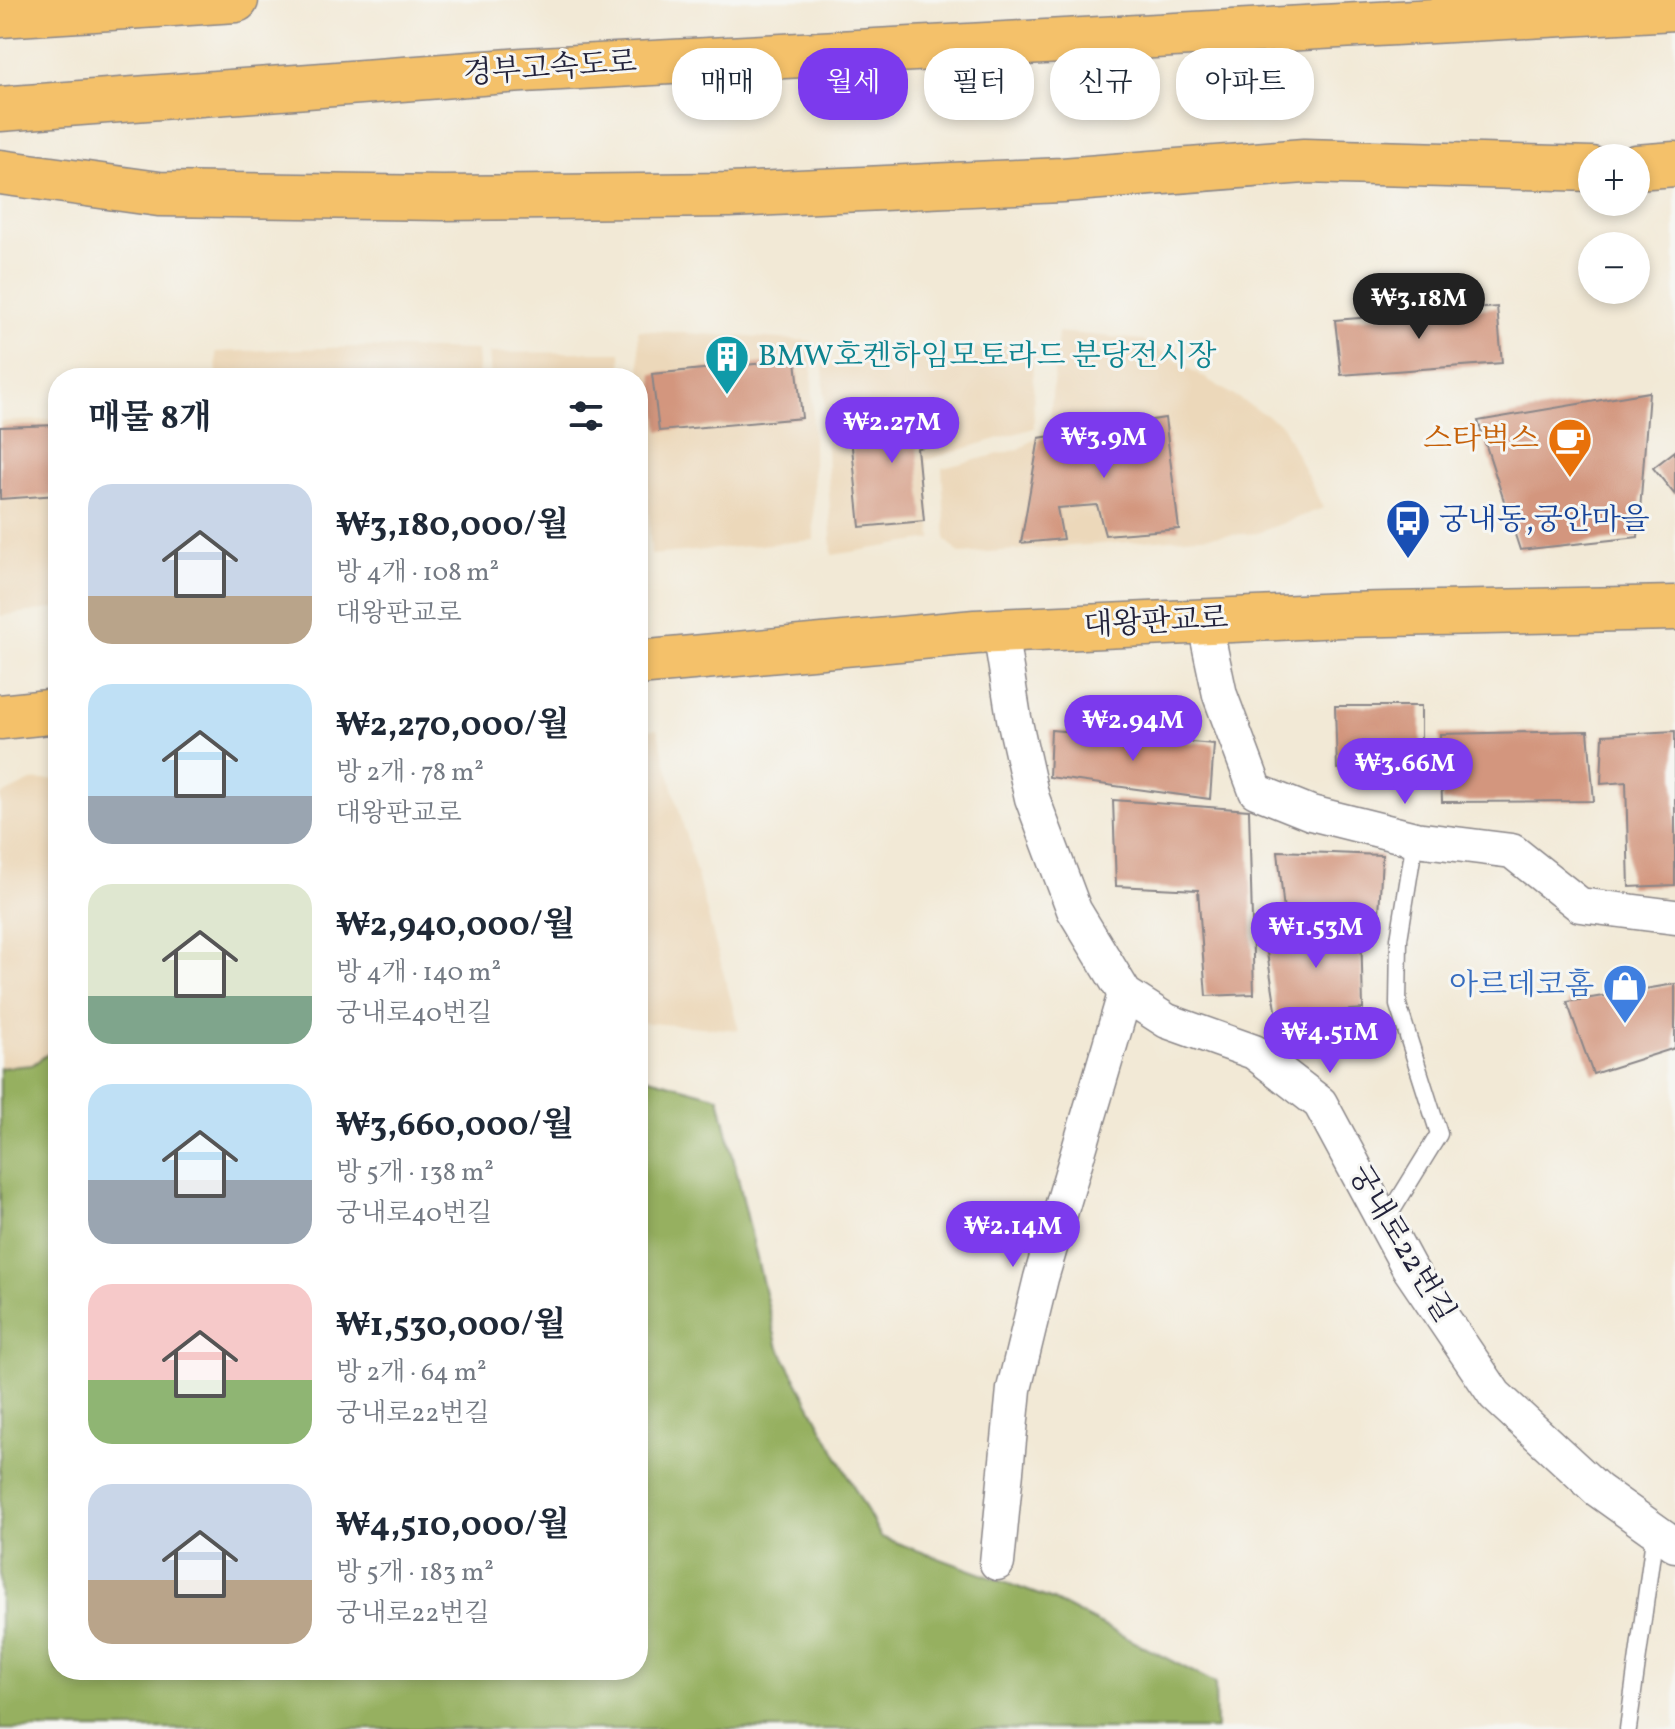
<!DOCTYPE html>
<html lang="ko">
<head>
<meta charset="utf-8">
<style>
	:root { --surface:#fff; --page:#f6f6f7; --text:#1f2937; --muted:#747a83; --accent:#7c3aed }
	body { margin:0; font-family:Vollkorn,"Noto Serif KR",serif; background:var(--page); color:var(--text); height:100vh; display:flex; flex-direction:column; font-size:30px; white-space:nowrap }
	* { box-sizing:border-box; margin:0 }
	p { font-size:26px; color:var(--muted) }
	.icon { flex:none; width:44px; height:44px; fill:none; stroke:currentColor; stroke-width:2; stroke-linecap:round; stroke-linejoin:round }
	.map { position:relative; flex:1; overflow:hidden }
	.details { position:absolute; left:48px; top:368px; width:600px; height:1312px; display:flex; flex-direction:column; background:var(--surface); border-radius:32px; box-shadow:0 4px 12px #0003 }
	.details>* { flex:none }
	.top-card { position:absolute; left:672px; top:48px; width:760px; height:72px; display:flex; gap:16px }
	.controls { position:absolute; left:1578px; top:144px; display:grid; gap:16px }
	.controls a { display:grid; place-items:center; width:72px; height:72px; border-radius:50%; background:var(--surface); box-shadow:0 4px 12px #0003; font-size:40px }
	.price { position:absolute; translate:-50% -68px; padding:0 18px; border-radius:28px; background:var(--accent); color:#fff; font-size:26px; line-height:52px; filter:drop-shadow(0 2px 4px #0008) }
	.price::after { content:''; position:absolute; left:50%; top:48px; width:24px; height:18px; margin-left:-12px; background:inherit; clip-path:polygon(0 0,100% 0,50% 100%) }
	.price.on { background:#222; color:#fff }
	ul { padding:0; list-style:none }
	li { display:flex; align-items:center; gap:24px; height:200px; padding:0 40px }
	li span { display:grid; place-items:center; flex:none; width:224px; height:160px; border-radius:24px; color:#555 }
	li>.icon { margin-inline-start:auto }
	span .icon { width:96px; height:96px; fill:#fffc; stroke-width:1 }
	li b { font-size:34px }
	h2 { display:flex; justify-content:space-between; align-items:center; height:96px; padding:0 40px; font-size:34px }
	.pill { padding:0 28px; border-radius:32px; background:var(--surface); box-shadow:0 4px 12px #0003; font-size:28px; line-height:72px }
	.pill.on { background:var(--accent); color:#fff }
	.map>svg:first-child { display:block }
	.built { fill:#ecd8ba }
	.forest { fill:#96b061; stroke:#5c694e; stroke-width:2 }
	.building { fill:#d3967e }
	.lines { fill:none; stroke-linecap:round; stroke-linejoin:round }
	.service-casing { stroke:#8a8688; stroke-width:19 }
	.minor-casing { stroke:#8a8688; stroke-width:37 }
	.primary-casing { stroke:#8a8688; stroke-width:47 }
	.motorway-casing { stroke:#8a8688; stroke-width:47 }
	.service { stroke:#fff; stroke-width:16 }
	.minor { stroke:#fff; stroke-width:34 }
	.primary { stroke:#f4c16a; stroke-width:44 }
	.motorway { stroke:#f4c16a; stroke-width:44 }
	.labels { text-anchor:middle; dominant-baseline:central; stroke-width:6; stroke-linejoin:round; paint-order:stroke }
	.street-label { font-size:30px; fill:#22223b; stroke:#f6f6f2 }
	.culture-label { font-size:30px; fill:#0d838f; stroke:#f6f6f2; text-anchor:start }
	.food-label { font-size:30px; fill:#c56008; stroke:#f6f6f2; text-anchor:end }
	.transit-label { font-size:30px; fill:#164399; stroke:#f6f6f2; text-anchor:start }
	.shop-label { font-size:30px; fill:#366cbe; stroke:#f6f6f2; text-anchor:end }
</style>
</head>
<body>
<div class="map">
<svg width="1675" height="1729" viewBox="0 0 1675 1729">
	<rect width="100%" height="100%" fill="#f6f6f2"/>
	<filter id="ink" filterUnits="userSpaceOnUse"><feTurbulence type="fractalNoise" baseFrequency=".0125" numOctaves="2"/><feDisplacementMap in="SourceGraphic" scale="16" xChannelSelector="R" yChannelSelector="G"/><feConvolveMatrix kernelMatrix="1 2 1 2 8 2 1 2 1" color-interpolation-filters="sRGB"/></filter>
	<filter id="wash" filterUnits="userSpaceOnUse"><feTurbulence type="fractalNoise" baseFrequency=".006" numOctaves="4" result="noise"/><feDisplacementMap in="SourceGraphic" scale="32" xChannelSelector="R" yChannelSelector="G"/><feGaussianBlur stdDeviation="1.8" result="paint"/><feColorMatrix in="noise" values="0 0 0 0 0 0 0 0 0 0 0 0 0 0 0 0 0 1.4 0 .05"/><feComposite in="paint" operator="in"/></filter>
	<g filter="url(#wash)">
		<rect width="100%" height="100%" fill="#f2e9d6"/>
		<!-- built -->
		<g class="built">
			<path d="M638,330L812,341L814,540L651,555Z"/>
			<path d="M1058,332L1143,340L1282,425L1323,508L1257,533L960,554L946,540L942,468L1020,449L1049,428Z"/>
			<path d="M1032,341L1034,428L926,460L932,539L832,555L823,366Z"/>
			<path d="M355,347L477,350L479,378H217L216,352Z"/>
			<path d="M621,352L622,378H491L489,353Z"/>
			<path d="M58,419V608L0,616V422Z"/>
			<path d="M657,729L739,1030L638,1022V731Z"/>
			<path d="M58,779V1072L0,1073V796L31,781Z"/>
		</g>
		<!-- forest -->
		<path class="forest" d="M58,1047V1670H638V1075L719,1097L777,1344L881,1537L1053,1600L1215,1683L1216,1729H0V1068L32,1065Z"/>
		<g id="blocks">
			<!-- building -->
			<g class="building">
				<path d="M1497,307L1502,363L1341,375L1335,320Z"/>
				<path d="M796,360L802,418L659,431L652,374Z"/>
				<path d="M1649,392L1638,537L1520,550L1478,421Z"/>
				<path d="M941,413L947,444L917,448L924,521L860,527L849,417Z"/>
				<path d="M1165,418L1179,529L1105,535L1097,505L1057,508L1063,539L1021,543L1039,438Z"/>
				<path d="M58,425V495L0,499V427Z"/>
				<path d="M1675,451V495L1653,468Z"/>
				<path d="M1335,706H1421V765L1337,769Z"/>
				<path d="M1051,730L1214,744L1210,799L1049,777Z"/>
				<path d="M1588,731L1594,801L1442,802L1440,734Z"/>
				<path d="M1675,731V885L1629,887L1626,782L1601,784L1603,735Z"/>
				<path d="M1113,800L1249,810L1254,994L1206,996L1198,890L1116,886Z"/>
				<path d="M1278,851L1382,855L1379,915L1285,922Z"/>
				<path d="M1361,926L1363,1009L1277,1016L1264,934Z"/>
				<path d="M1675,984V1048L1593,1074L1567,1002Z"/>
			</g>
		</g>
	</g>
	<g filter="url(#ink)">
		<use href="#blocks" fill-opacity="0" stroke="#8a8688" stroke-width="2"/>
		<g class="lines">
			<!-- service casing -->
			<g class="service-casing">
				<g id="service">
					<path d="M1385,1222L1439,1134L1398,1005L1399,939L1415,839"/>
					<path d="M1628,1729L1655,1531"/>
				</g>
			</g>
			<!-- minor casing -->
			<g class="minor-casing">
				<g id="minor">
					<path d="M1204,620L1220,695L1256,791L1311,813L1415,839L1512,851L1580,905L1675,917"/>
					<path d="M1000,631L1014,718L1032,798L1074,910L1125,994L1167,1021L1254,1052L1320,1103L1409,1268L1495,1395L1598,1490L1675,1545"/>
					<path d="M997,1563L1014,1389L1041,1278L1125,994"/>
				</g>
			</g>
			<!-- primary casing -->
			<g class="primary-casing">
				<g id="primary">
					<path d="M638,663L975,632L1341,615L1675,608"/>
					<path d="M0,717L58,711"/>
				</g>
			</g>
			<!-- motorway casing -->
			<g class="motorway-casing">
				<g id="motorway">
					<path d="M0,15L236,0"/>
					<path d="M0,109L523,70L1675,8"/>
					<path d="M1636,167L1675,164"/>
					<path d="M0,172L159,194L443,198L730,195L1062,180L1304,161L1592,169"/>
				</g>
			</g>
			<!-- service -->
			<use href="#service" class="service"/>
			<!-- minor -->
			<use href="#minor" class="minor"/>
			<!-- primary -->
			<use href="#primary" class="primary"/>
			<!-- motorway -->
			<use href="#motorway" class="motorway"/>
		</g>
	</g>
	<!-- icons -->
	<defs>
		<g id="building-pin" transform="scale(2.3)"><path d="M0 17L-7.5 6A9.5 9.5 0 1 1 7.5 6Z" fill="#0f9aa8" stroke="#f6f6f2"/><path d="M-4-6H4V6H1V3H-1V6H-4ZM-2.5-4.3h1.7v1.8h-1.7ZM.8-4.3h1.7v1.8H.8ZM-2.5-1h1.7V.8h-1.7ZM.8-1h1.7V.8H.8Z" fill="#fff"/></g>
		<g id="cafe-pin" transform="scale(2.3)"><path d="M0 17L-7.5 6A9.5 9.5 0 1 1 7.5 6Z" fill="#e8710a" stroke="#f6f6f2"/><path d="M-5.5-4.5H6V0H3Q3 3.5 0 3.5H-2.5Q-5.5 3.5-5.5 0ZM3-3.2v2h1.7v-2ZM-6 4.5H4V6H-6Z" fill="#fff"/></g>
		<g id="bus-pin" transform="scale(2.3)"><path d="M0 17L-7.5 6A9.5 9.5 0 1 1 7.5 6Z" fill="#1a4fb4" stroke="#f6f6f2"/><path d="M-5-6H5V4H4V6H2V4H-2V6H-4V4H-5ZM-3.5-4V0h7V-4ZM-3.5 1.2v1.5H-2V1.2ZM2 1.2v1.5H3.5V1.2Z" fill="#fff"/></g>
		<g id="shop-pin" transform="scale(2.3)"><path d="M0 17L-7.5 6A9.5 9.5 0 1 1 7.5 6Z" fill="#3f7fe0" stroke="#f6f6f2"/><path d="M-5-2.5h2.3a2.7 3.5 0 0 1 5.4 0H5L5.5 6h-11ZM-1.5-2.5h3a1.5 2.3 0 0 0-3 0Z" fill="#fff"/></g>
	</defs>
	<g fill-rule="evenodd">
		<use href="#building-pin" x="727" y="357"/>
		<use href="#cafe-pin" x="1570" y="440"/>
		<use href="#bus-pin" x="1408" y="521"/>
		<use href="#shop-pin" x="1625" y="986"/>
	</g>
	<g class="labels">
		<!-- street labels -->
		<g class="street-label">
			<text transform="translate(550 69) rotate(-4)">경부고속도로</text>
			<text transform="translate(1156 623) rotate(-3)">대왕판교로</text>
			<text transform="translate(1401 1244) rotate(59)">궁내로22번길</text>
		</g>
		<!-- culture labels -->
		<g class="culture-label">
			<text x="758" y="357">BMW호켄하임모토라드 분당전시장</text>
		</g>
		<!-- food labels -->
		<g class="food-label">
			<text x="1539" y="440">스타벅스</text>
		</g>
		<!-- transit labels -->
		<g class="transit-label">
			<text x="1439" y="521">궁내동,궁안마을</text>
		</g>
		<!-- shop labels -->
		<g class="shop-label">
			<text x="1594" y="986">아르데코홈</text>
		</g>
	</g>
</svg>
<div class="controls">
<a>+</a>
<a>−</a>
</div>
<b class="price on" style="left:1419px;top:341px">₩3.18M</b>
<b class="price" style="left:892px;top:465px">₩2.27M</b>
<b class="price" style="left:1104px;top:480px">₩3.9M</b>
<b class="price" style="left:1133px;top:763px">₩2.94M</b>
<b class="price" style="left:1405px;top:806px">₩3.66M</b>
<b class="price" style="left:1316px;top:970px">₩1.53M</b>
<b class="price" style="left:1330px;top:1075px">₩4.51M</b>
<b class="price" style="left:1013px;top:1269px">₩2.14M</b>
<div class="top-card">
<a class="pill">매매</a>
<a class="pill on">월세</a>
<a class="pill">필터</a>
<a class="pill">신규</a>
<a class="pill">아파트</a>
</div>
<section class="details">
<h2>매물 8개<svg class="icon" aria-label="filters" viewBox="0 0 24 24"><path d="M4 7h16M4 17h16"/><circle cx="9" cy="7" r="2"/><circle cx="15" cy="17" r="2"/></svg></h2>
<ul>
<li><span style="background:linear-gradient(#c9d6e8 70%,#b9a48a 0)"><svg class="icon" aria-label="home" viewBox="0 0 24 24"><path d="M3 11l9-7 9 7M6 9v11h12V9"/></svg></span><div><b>₩3,180,000/월</b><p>방 4개 · 108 m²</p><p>대왕판교로</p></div></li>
<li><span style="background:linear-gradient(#bfe0f5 70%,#9aa5b1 0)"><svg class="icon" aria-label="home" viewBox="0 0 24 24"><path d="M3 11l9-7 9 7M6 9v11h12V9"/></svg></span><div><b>₩2,270,000/월</b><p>방 2개 · 78 m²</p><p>대왕판교로</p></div></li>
<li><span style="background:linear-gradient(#dfe7d0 70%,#7fa58c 0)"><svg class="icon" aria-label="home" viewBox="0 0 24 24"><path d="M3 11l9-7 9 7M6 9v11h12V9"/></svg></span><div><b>₩2,940,000/월</b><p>방 4개 · 140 m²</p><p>궁내로40번길</p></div></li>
<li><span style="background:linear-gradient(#bfe0f5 60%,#9aa5b1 0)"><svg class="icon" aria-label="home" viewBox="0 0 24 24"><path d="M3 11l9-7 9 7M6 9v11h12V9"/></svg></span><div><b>₩3,660,000/월</b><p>방 5개 · 138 m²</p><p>궁내로40번길</p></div></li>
<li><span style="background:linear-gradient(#f6c9c9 60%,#8fb573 0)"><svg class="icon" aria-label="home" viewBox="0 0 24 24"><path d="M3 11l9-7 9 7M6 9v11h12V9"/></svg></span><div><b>₩1,530,000/월</b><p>방 2개 · 64 m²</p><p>궁내로22번길</p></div></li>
<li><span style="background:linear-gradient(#c9d6e8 60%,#b9a48a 0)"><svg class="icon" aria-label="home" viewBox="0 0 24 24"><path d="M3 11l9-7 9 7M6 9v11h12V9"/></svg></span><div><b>₩4,510,000/월</b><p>방 5개 · 183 m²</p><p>궁내로22번길</p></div></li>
</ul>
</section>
</div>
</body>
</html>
